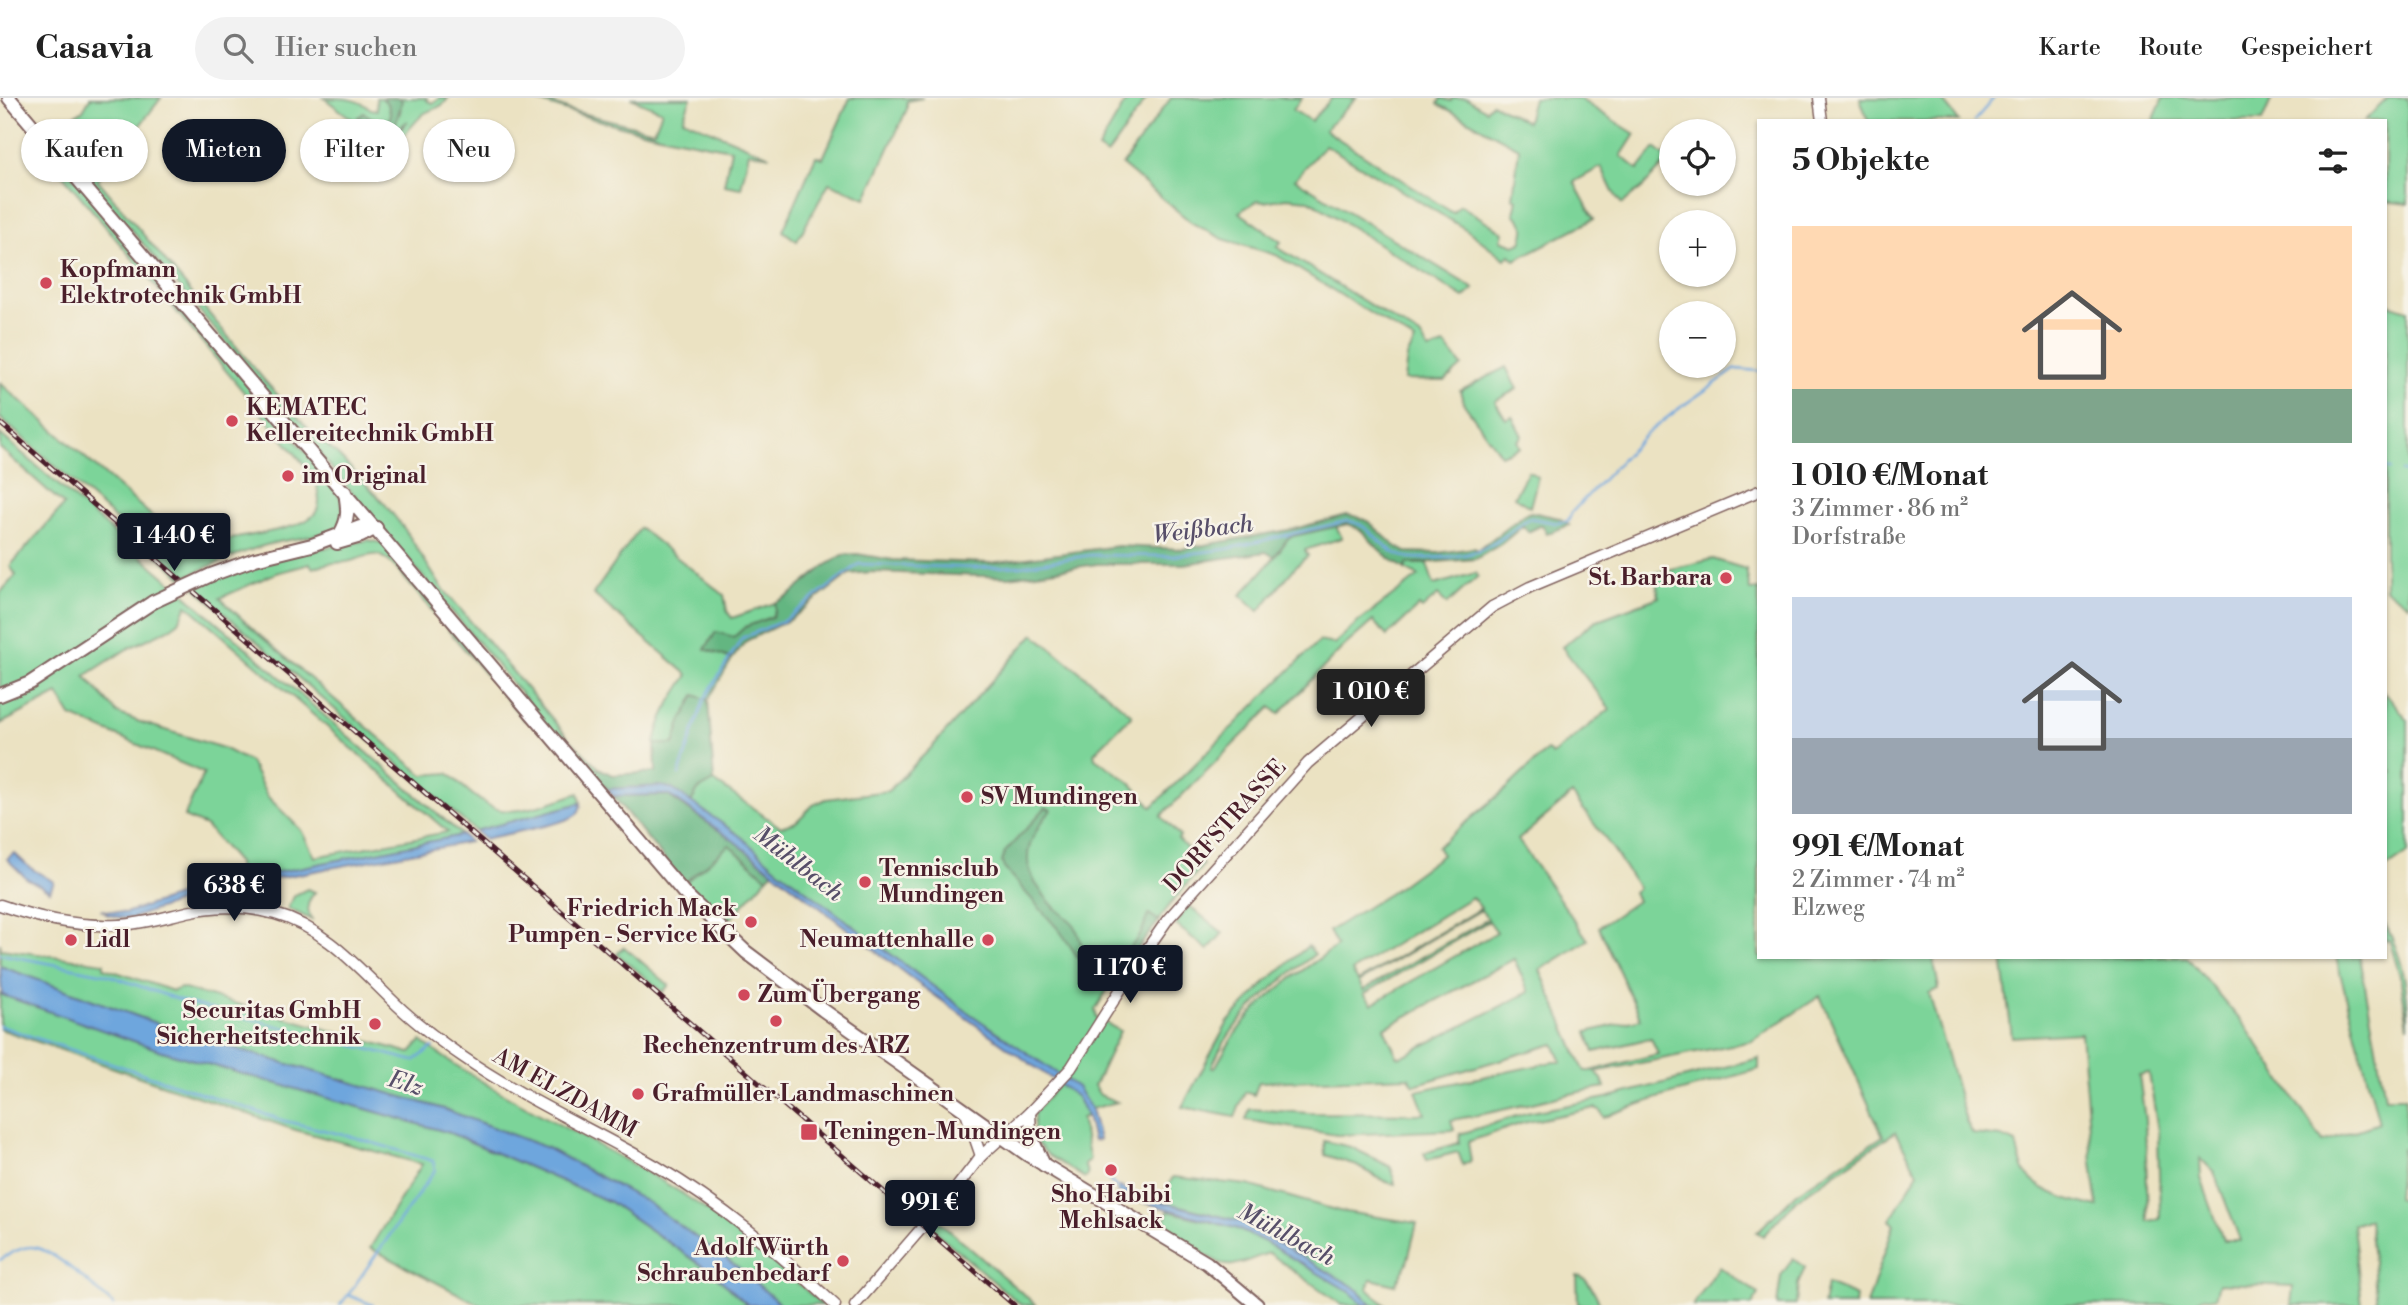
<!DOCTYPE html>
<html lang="de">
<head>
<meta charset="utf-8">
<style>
	:root { --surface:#fff; --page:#f2f2f2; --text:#222; --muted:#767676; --line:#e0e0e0; --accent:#111827 }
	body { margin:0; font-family:"Libre Bodoni",serif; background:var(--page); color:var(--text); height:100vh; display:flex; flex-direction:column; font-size:26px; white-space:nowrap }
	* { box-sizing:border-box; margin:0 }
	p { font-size:23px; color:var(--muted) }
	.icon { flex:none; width:38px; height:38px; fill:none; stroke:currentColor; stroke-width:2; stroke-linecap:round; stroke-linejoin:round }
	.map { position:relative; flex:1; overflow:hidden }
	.drawer { position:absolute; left:1757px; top:21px; width:630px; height:840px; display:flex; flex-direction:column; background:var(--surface); border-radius:0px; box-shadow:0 2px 5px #0004 }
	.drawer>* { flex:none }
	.guide { position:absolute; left:21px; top:21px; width:665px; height:63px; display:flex; gap:14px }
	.buttons { position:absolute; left:1659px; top:21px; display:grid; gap:14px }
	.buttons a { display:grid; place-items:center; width:77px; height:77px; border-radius:50%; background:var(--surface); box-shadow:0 2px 5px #0004; font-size:35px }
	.price { position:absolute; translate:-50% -60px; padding:0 16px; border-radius:7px; background:var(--accent); color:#fff; font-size:23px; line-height:46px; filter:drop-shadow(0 2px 4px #0008) }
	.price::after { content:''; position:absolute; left:50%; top:42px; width:21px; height:16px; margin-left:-10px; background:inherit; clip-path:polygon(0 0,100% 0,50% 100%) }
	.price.active { background:#222; color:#fff }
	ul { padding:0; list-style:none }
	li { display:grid; align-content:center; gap:14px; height:371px; padding:0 35px }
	li span { display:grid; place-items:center; height:217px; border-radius:0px; color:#555 }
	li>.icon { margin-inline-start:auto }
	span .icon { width:126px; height:126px; fill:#fffc; stroke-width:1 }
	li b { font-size:30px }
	h2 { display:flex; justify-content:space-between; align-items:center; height:84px; padding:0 35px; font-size:30px }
	.chip { padding:0 24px; border-radius:32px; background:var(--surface); box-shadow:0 2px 5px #0004; font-size:24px; line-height:63px }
	.chip.active { background:var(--accent); color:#fff }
	header { display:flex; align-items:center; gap:42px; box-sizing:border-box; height:98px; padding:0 35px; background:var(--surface); border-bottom:2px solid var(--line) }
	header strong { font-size:33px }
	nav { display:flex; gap:38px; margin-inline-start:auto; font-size:24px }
	.search { width:490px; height:63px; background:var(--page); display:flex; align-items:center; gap:18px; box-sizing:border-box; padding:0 24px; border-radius:38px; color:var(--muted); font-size:26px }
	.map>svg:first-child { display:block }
	.green { fill:#7bd499; stroke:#627a62; stroke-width:2; fill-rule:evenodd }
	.forest { fill:#64b681; stroke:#576a56; stroke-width:2 }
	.water { fill:#6ea6dd; stroke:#5c6284; stroke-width:2 }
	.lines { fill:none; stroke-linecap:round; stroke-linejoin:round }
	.stream { stroke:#6ea6dd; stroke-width:2.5 }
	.minor-casing { stroke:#826360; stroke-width:13 }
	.major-casing { stroke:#826360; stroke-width:16 }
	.minor { stroke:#fff; stroke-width:10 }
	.major { stroke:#fff; stroke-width:12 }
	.rail-casing { stroke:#4a1f2b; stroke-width:5 }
	.rail { stroke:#f7f3e8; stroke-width:2.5; stroke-dasharray:8; stroke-linecap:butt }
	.major-bridge-casing { stroke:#826360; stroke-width:16; stroke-linecap:butt }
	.major-bridge { stroke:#fff; stroke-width:12 }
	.poi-dot { fill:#d1495b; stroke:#f7f3e8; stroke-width:2.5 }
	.labels { text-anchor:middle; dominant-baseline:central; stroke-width:5; stroke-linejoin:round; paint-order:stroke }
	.poi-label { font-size:23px; font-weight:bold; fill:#4a1f2b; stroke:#f7f3e8; text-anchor:start }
	.street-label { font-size:23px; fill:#4a1f2b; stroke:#f7f3e8 }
	.water-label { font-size:24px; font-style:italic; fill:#574e69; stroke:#f7f3e8 }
</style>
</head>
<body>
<header>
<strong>Casavia</strong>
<div class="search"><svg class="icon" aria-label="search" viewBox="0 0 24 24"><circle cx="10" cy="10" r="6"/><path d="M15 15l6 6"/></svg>Hier suchen</div>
<nav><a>Karte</a><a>Route</a><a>Gespeichert</a></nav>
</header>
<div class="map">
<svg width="2408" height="1207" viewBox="0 0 2408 1207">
	<rect width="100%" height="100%" fill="#f7f3e8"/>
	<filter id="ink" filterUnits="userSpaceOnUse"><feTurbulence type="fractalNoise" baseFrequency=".0143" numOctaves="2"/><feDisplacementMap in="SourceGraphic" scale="14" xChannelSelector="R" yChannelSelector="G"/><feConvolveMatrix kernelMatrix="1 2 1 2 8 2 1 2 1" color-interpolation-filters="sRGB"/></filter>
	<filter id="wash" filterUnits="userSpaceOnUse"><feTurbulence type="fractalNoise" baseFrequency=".00686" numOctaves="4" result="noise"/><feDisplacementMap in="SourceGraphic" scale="28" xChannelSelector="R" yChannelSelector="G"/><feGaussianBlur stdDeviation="1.57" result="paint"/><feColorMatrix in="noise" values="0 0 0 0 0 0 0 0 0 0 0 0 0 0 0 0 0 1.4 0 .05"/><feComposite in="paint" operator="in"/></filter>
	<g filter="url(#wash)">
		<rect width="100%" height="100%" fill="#ebe2c2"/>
		<!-- green -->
		<g class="green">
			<path d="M90,0H161L98,82L264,282L313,336L336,355L384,405L406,433L440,487L570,642L599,670L594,675L543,622L66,54L57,41L54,31L83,12Z"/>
			<path d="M324,0C342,0 357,0 371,11L377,12L376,0H382L388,6L391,17L387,25L382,27L364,15L358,20L382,36H395L404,28L392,35L384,32C397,26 403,15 400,0H427L426,2L432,5L440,0H448C443,10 434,10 425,15C412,24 403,45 386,47Z"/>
			<path d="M528,0H538L573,13L654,33L662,13L631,0H691L683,21L770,58L749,54L741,90L724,87L731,51C662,39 594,24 528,0Z"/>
			<path d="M850,0H923L907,3V11L866,100L829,85L797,143L783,133L816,58L823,60Z"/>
			<path d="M1128,0H1147L1107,57L1098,51Z"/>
			<path d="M1171,0H1302L1293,12L1311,23L1332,0H1356L1325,32L1453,115L1460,107L1503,134L1501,142L1515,147L1521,144C1526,131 1526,126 1514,116L1517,101L1513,100L1519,50L1438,6L1441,0L1451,3L1453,0H1466L1486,12L1492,5L1527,24L1533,0H1578L1635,36L1621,58L1638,72L1655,50L1669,61L1644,88L1622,106L1613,94L1601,69L1574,84L1594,121L1515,162L1510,157L1505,161L1467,132L1325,47L1295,81L1474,191L1464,200L1309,102L1286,100L1264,104L1257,103L1239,114L1281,144L1277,149L1420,238L1429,252L1445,247L1462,268L1445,283L1404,282L1407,259L1415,243L1276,157L1223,141L1192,125L1122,67Z"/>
			<path d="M1860,0H1940L1959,23H1868Z"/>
			<path d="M2163,0H2272L2262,23H2153Z"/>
			<path d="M2388,0H2408V106L2385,103V23H2364Z"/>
			<path d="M41,40L315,365L342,402L344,426C326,439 293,440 270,446C240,454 211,467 183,480L0,320V285L193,454C202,450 210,446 219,444C241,437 304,433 316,414C323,402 315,394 318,383L35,44Z"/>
			<path d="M2385,205L2408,212V507L2385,491Z"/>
			<path d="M1506,269L1517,291L1495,303L1506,321L1512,318L1522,338L1517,343L1520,349L1501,357L1464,306L1460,293Z"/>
			<path d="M0,336L462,737L239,782L238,765L206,728L184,719L204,675L71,618L58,596L0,626V495L16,477L10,468L64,407L0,350ZM187,507L448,734L315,759L301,732L267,698L250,664L223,650L140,624L117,615L85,578L127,551L171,530L179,524Z"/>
			<path d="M1528,373L1538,379L1530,409L1514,399Z"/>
			<path d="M1336,428L1342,440L1305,452L1308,458L1297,467L1259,513L1241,497L1274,460L1289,439Z"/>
			<path d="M640,430L724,497L727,513L732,520L775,505V512L772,519L745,529L734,539L706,551L732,561L708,602L695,598L681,624L674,646H655C659,620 673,599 688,577L593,496Z"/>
			<path d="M369,442L382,445L532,624L524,622L397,471C391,466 386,459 379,457C368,455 356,463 346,464C331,465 328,465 313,470L310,466L276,475L220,500L257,535L423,677L448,675C463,688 479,705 497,711C518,718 558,702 579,695L581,705L475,733L194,489L225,475L294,455Z"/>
			<path d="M1713,461L1746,471L1750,492L1759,491V859H1933L1939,891L1929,895L1966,1023L1973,1036L2002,1039L2016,1045C2018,1054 2020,1064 2024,1072C2035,1094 2076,1104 2098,1109L2092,1065L2081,935L2012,939L2002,859H2187L2246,929L2323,1044L2379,1025L2336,859H2360L2385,999H2406L2405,1042L2408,1043V1073L2402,1049L2397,1099L2401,1101L2408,1117V1207H2377L2369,1121L2353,1127L2362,1207H2291L2293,1188L2219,1185L2215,1200L2204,1199L2193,1205V1207H1867L1894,1126L1890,1122L1918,1075L1895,1034L1796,1102L1763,1138L1757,1134L1798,1094L1883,1038L1820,898L1752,943L1595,974L1602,981L1605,989C1553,998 1503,1014 1451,1022L1454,1032L1337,1037L1246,1022L1250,1011L1309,1015L1425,1016L1416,993L1553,964H1562L1554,946L1414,987L1409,979L1259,984L1254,997L1245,994L1235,1019L1182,1009L1228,924L1266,884L1308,848L1315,856C1274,888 1231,920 1212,969L1215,970C1224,953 1234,935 1248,920C1273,891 1306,870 1337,848L1329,833L1390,795L1442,757L1437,749L1506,691L1547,652L1552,657L1610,611L1562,549L1595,523L1659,499L1655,475ZM1572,696L1615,754L1638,790L1633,794L1637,803L1599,829L1641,921L1587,934L1594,954L1651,940L1658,956L1590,973H1585L1581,966L1540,872L1588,842L1518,742ZM1472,799L1481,810L1358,883L1352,873ZM1481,812L1488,821L1363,892L1359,884ZM1489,823L1497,834L1372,906L1364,896ZM1514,861L1529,894L1401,959L1397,958L1384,930ZM2149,975L2158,1033L2160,1121L2148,1123L2145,1022L2139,977ZM2200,1060L2214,1074L2240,1142H2223L2201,1080Z"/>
			<path d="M1406,466H1427L1434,487L1476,475L1478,478L1447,506L1438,497L1422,511L1419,508L1387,538L1373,523L1342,550L1279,616L1271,609L1161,718L1180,738L1178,741L1203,767L1172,804L1114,881L1095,912L1097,920L1120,933L1094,988L1100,997L1117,1004L1091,1011L1092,1017L1081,1020L1090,1062L1084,1067L1088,1075L1085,1080L1048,1057L1034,1042V1015L1064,981L966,913L775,769L740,738L691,704L698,692L714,683L780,729L796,724L813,707L826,701L888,693L931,650L1034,536L1132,617L1094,655L1095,660L1131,685L1152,709L1319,543L1334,546L1358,524L1419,478L1405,471Z"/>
			<path d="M2385,594L2408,622V755L2385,771V680L2393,674L2385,664Z"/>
			<path d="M729,746L767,780L725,827L709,813L684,785Z"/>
			<path d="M307,791L315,794C306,805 306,810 312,822L289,811L288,808L295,797Z"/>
			<path d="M1188,807L1223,835L1208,852L1176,827Z"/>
			<path d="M2385,826C2404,861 2408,889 2408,928L2400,878L2389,842L2385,843Z"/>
			<path d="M0,845L1,851L104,865V870L173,893L181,890L410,955L421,943C502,1003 595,1041 680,1094C731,1127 777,1167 823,1207H781L739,1170L547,1050L444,1011L191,938L0,868Z"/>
			<path d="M624,849L669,887L663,894L617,856Z"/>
			<path d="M0,896L162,953L450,1035L610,1104L714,1176L748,1207H480L370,1150L422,1066L292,1031L0,931Z"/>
			<path d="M1759,960V971L1661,999L1614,1015L1604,1020L1600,1012L1595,1010L1523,1025L1470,1043L1468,1045L1471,1063L1463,1067L1458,1054L1427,1062L1424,1055L1459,1045L1460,1036L1526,1015L1606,1000Z"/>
			<path d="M1324,1043L1351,1049L1391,1069L1395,1086L1386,1084L1353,1066L1325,1057Z"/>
			<path d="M1173,1079L1248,1087L1339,1113L1417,1125L1407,1165L1395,1187L1371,1181L1367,1190L1385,1207H1372L1356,1190L1239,1123L1160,1103Z"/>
			<path d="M1168,1113L1235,1130L1263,1143L1350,1194L1364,1207H1342L1269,1155C1258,1158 1245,1165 1233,1167C1217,1171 1177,1135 1165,1124Z"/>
			<path d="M935,1120L1036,1207H1021L928,1127Z"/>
			<path d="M1793,1160L1805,1169L1798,1186L1796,1207H1777L1781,1178Z"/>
			<path d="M1719,1169L1759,1196L1752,1207H1693Z"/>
			<path d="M1577,1178C1590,1179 1595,1197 1601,1207H1578Z"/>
			<path d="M1827,1186L1856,1198L1855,1207H1823Z"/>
		</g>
		<!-- forest -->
		<g class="forest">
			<path d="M382,0H400L402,3L396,25L384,31L385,34L392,35L408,23L391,39L382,36L358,19L364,15L382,27L387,25L391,17L388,6Z"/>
			<path d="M1531,414L1559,420L1569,427L1547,436L1542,427L1528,434L1523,428L1501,446L1476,461L1406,466L1405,471C1394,464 1382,456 1374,446C1365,437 1361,430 1348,426L1289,439L1274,459L1266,454L1184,466H1097L1009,479L872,474L849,476L791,521L746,543L732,561L705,551L716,534L734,539L745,529L772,519L775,512V505L790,497L825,468L843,457L857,456L893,462L990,465L1118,448L1182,451L1294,431L1347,417L1359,419L1369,424L1394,447L1406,454L1438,455L1474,450L1478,452L1525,416Z"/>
			<path d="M695,597L708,602L714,683L698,692L691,704L666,689L607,691L594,675L599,670L612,677L656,674L655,646H674L681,624Z"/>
			<path d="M667,697L734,743L773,774L767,780L729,747L684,785L613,698Z"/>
			<path d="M1046,709L1051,712C1019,752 1020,772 1055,810C1061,816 1070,821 1075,828C1080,837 1080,850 1088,858C1104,875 1132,850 1141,836C1144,830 1145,822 1149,816L1159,823L1114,881L1095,871L1077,858L1060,833L1004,770L1002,764L1005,754Z"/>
		</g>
		<!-- water -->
		<g class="water">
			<path d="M660,688L671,690L740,738L775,769L966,913L1077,989L1091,1011L1099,1042L1093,1043L1087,1018L1077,999L916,884L734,743L675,701L667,697L613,698L607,691Z"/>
			<path d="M581,705C580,711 581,711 577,716C565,727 503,736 484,741L475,733Z"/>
			<path d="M462,737L470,744L272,781L191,800L132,820H121L106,816L107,814L100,812L125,815L190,794L239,782Z"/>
			<path d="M14,755L29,769L54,784L50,793L26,780L7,761Z"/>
			<path d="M0,868L191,938L444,1011L547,1050L647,1104L739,1170L781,1207H748L714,1176L610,1104L450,1035L162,953L2,897Z"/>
			<path d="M1120,1089L1141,1099L1239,1123L1356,1190L1372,1207H1364L1350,1194L1263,1143L1235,1130L1128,1100L1117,1094Z"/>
		</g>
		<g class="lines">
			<!-- stream -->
			<g class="stream">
				<path d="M1974,23L1994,0"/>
				<path d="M2385,370L2390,371"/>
				<path d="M2402,373L2408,374"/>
				<path d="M679,677L704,602L742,540L785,522L859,466L975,470L1020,468L1091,457L1172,458L1227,451L1347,423C1367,424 1378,445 1395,455C1407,462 1419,460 1432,460C1483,458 1490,449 1529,420L1557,425L1568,423L1572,414L1646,336L1681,309L1736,271L1759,273"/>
				<path d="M0,856L105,876L188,905L414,963L433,949"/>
				<path d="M0,928L285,1023L357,1040L433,1063L435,1072L348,1197"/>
				<path d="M1106,1080L1120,1092"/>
				<path d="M0,1162C8,1157 20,1149 30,1149C52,1148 97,1193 114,1207"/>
				<path d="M340,1207L348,1197L373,1207"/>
			</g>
		</g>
	</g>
	<g filter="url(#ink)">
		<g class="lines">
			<!-- minor casing -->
			<g class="minor-casing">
				<g id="minor">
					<path d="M1819,0L1822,23"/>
					<path d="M0,807C37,820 80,829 119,827C144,826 168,818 192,813C219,807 249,809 275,816C326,830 360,872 397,907C417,926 440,943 463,959C524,1001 592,1031 656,1068C722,1107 779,1155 835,1207"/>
					<path d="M965,1012L981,1058"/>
					<path d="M1030,1014L1031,1039"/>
					<path d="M855,1207L953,1094L981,1058L1030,1014L1071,970L1138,864L1168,821L1308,665L1492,509L1530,489L1759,393"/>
				</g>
			</g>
			<!-- major casing -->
			<g class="major-casing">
				<g id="major">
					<path d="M9,0L684,795L746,854L823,912L1028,1057L1207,1165L1257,1207"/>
					<path d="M340,436C349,421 348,412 345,394"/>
					<path d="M337,445L361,438L376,430"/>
					<path d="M211,477L255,461L312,447L360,429L376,430"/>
					<path d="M0,597L30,585L153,504"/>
					<path d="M1031,1039L1044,1067"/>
				</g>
			</g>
			<!-- minor -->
			<use href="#minor" class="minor"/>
			<!-- major -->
			<use href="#major" class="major"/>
			<!-- rail casing -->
			<g class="rail-casing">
				<path id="rail" d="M0,325L1014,1207"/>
			</g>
			<!-- rail -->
			<use href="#rail" class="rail"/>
			<!-- major-bridge casing -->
			<g class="major-bridge-casing">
				<path id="major-bridge" d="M153,504L211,477"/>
			</g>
			<!-- major-bridge -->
			<use href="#major-bridge" class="major-bridge"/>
		</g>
	</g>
	<!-- markers -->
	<g class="poi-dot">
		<circle cx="46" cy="185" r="7"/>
		<circle cx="232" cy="323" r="7"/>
		<circle cx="288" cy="378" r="7"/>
		<circle cx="1726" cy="480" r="7"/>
		<circle cx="967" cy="699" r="7"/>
		<circle cx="865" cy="784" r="7"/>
		<circle cx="751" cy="824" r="7"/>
		<circle cx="71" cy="842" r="7"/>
		<circle cx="988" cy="842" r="7"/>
		<circle cx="744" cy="897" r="7"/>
		<circle cx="776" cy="923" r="7"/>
		<circle cx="375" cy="926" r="7"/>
		<circle cx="638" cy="996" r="7"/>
		<rect x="800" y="1025" width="18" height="18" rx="3.5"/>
		<circle cx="1111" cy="1072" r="7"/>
		<circle cx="843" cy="1163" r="7"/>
	</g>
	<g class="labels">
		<!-- poi labels -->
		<g class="poi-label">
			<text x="60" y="172">Kopfmann<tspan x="60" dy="26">Elektrotechnik GmbH</tspan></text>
			<text x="246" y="310">KEMATEC<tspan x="246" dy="26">Kellereitechnik GmbH</tspan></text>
			<text x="302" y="378">im Original</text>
			<text x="1712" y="480" text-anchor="end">St. Barbara</text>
			<text x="981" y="699">SV Mundingen</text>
			<text x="879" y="771">Tennisclub<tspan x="879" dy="26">Mundingen</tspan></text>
			<text x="737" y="811" text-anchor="end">Friedrich Mack<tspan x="737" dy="26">Pumpen - Service KG</tspan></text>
			<text x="85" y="842">Lidl</text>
			<text x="974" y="842" text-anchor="end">Neumattenhalle</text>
			<text x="758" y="897">Zum Übergang</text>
			<text x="361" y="913" text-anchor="end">Securitas GmbH<tspan x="361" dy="26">Sicherheitstechnik</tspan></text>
			<text x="776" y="948" text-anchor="middle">Rechenzentrum des ARZ</text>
			<text x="652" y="996">Grafmüller Landmaschinen</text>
			<text x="825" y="1034">Teningen-Mundingen</text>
			<text x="1111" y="1097" text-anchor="middle">Sho Habibi<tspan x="1111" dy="26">Mehlsack</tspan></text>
			<text x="829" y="1150" text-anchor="end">Adolf Würth<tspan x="829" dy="26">Schraubenbedarf</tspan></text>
		</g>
		<!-- street labels -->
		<g class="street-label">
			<text transform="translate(1225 728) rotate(-48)">DORFSTRASSE</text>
			<text transform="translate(565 995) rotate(29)">AM ELZDAMM</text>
		</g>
		<!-- water labels -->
		<g class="water-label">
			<text transform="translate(1203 432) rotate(-7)">Weißbach</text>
			<text transform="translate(798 766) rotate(38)">Mühlbach</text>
			<text transform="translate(406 986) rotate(17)">Elz</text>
			<text transform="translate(1286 1137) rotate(28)">Mühlbach</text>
		</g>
	</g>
</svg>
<div class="buttons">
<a><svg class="icon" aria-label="locate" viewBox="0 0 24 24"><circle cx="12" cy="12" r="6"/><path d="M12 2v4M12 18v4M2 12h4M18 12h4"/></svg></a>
<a>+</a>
<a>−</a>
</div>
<b class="price" style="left:174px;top:475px">1 440 €</b>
<b class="price active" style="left:1371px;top:631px">1 010 €</b>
<b class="price" style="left:234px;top:825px">638 €</b>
<b class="price" style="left:1130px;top:907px">1 170 €</b>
<b class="price" style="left:930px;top:1142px">991 €</b>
<div class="guide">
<a class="chip">Kaufen</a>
<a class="chip active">Mieten</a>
<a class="chip">Filter</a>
<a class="chip">Neu</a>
</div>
<section class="drawer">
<h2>5 Objekte<svg class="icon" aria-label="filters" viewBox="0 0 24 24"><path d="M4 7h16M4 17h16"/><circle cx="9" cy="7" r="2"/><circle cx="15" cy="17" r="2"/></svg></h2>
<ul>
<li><span style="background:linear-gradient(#ffd9b3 75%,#7fa58c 0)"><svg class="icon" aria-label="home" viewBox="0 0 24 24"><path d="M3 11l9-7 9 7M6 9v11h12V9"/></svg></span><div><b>1 010 €/Monat</b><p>3 Zimmer · 86 m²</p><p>Dorfstraße</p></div></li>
<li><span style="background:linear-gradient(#c9d6e8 65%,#9aa5b1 0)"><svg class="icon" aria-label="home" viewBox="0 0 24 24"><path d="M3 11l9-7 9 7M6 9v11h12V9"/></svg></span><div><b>991 €/Monat</b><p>2 Zimmer · 74 m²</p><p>Elzweg</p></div></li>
</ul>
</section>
</div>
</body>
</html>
